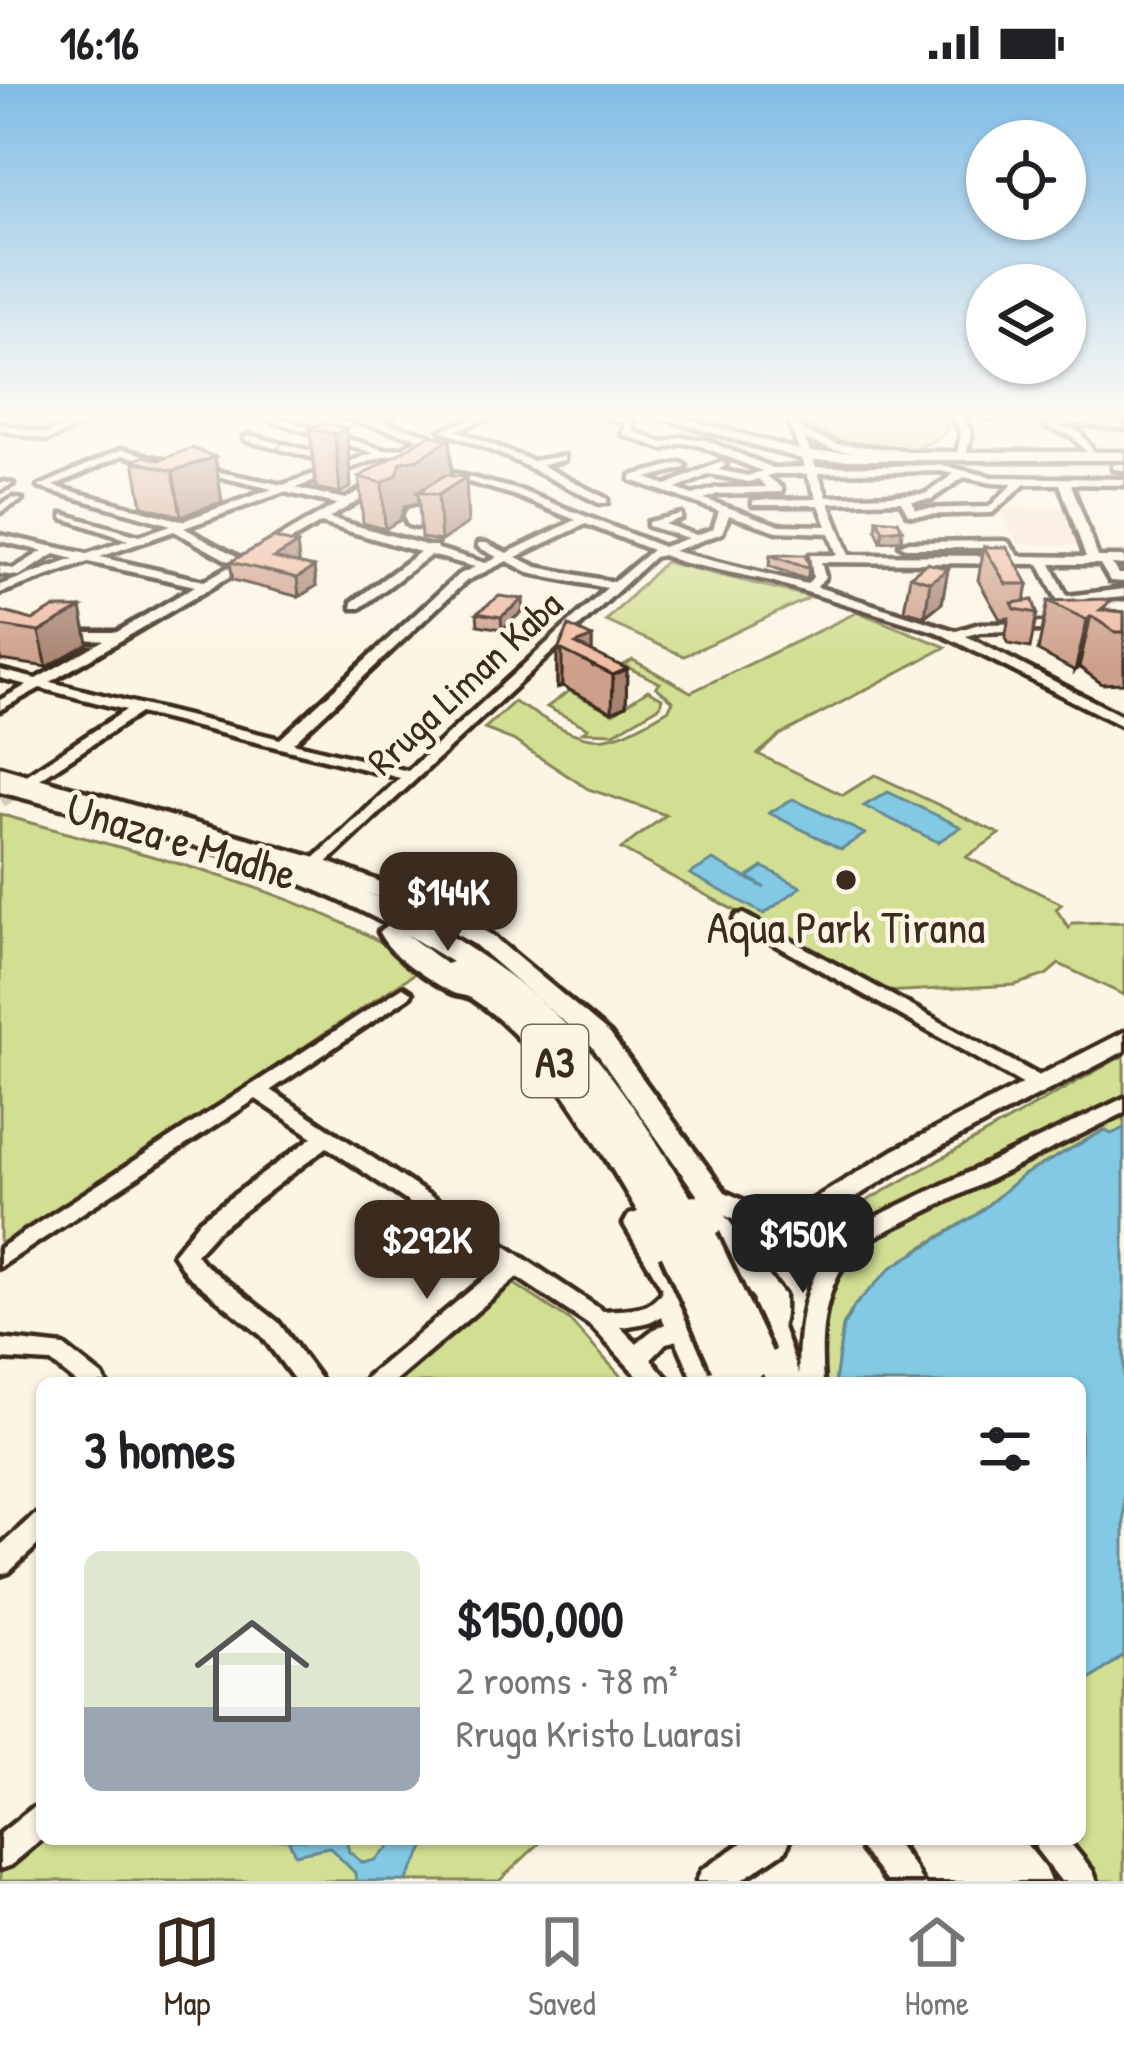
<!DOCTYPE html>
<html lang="en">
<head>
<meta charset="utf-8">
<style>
	:root { --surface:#fff; --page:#f2f2f2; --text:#202124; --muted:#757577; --line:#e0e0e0; --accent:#3b2a1e }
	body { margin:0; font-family:"Patrick Hand",sans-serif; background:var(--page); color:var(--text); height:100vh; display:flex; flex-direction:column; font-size:45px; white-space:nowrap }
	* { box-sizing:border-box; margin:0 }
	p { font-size:39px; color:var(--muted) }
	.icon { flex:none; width:66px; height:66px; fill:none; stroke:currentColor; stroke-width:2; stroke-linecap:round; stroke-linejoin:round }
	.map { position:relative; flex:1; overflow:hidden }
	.sheet { position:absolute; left:36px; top:1293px; width:1050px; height:468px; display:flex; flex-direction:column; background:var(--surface); border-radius:18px; box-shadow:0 3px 9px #0004 }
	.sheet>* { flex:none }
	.controls { position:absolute; left:966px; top:36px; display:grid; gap:24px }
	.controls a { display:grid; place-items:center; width:120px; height:120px; border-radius:50%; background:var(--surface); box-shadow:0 3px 9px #0004; font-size:60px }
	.price { position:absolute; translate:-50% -102px; padding:0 27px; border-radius:24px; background:var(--accent); color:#fff; font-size:39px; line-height:78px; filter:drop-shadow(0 3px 6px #0008) }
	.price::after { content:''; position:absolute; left:50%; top:72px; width:36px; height:27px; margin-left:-18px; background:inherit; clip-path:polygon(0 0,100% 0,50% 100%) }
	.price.active { background:#222; color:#fff }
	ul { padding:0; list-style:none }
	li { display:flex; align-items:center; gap:36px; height:300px; padding:0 48px }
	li+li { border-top:3px solid var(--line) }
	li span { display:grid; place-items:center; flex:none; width:336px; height:240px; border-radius:18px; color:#555 }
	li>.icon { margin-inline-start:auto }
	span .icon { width:144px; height:144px; fill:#fffc; stroke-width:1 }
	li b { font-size:51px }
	h2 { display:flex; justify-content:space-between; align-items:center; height:144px; padding:0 48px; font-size:51px }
	.status { display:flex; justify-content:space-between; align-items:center; height:84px; padding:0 60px; background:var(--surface); direction:ltr }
	.status svg { height:33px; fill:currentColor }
	.tabs { display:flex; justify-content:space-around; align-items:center; height:168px; border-top:3px solid var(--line); background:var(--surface); font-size:33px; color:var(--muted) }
	.tabs a { display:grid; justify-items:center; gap:6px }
	.tabs .active { color:var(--accent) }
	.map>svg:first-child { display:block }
	.built { fill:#f8e3d1 }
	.green { fill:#d2de91; stroke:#868458; stroke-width:3 }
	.water { fill:#82c9e3; stroke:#668994; stroke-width:3 }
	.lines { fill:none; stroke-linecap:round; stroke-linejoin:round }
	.major-tunnel { stroke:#d5ccbd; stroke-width:18; stroke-dasharray:18 9; stroke-linecap:butt }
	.minor-casing { stroke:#3b2a1e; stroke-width:9 }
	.major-casing { stroke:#3b2a1e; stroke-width:9 }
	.highway-casing { stroke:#3b2a1e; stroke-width:9 }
	.minor { fill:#fcf5e5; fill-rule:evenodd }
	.major { fill:#fcf5e5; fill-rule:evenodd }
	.highway { fill:#fcf5e5; fill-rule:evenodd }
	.highway-bridge-casing { stroke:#3b2a1e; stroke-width:42; stroke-linecap:butt }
	.highway-bridge { stroke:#fcf5e5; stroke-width:33 }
	.wall { fill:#cea08b; stroke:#3b2a1e; stroke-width:3 }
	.shaded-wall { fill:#a78271; stroke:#3b2a1e; stroke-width:3 }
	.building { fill:#efbaa2; stroke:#3b2a1e; stroke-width:3 }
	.poi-dot { fill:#3b2a1e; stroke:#fcf5e5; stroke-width:4.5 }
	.labels { text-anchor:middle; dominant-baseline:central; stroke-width:9; stroke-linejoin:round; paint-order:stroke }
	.far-street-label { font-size:39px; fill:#3b2a1e; stroke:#fcf5e5 }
	.shield { fill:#fcf5e5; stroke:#75675a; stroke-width:3 }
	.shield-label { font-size:42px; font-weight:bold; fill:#3b2a1e }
	.street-label { font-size:45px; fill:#3b2a1e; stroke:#fcf5e5 }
	.poi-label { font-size:45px; fill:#3b2a1e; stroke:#fcf5e5 }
</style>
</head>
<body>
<div class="status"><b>16:16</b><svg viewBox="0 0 49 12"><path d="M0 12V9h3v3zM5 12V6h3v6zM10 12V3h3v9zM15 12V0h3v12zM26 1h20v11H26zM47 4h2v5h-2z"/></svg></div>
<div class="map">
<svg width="1124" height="1797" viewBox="0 0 1124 1797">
	<rect width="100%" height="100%" fill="#fcf5e5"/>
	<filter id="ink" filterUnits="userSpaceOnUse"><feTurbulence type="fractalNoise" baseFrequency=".00833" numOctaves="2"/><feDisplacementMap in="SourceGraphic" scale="24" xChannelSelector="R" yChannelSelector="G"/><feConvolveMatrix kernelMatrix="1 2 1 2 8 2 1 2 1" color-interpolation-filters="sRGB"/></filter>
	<g filter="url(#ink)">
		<!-- built -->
		<path class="built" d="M1009,423L1066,424L1084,462L1019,460L1000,427Z"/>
		<!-- green -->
		<g class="green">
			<path d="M797,331H941L947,347C911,383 823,361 797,331Z"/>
			<path d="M665,478L811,513L684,572L606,537Z"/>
			<path d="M858,528L946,563L780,651L758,670L843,711L875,691L1000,750L966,773L1062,820L1056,825L1069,844L1072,839L1124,838V911L1059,880L1046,891L1015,901L885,908L621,765L666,731L588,705L513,656L484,645L514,618C588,658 592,672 669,625L673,617L656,603L660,599L623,581L633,576L691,608Z"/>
			<path d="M648,606L662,614L660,622L614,649L583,648L588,644L547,623L569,607L613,629Z"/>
			<path d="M0,730C140,772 301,801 423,884L0,1165Z"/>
			<path d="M1124,971V1044L1111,1051L1104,1046L1022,1092L976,1131L919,1165L855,1221L843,1242L835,1299H814L816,1234L793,1167L801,1154Z"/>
			<path d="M507,1195L569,1236L627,1299H385Z"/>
			<path d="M1124,1571V1797H1093L1056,1755H1080V1603Z"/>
			<path d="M42,1754V1755H544L499,1797H0V1789Z"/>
		</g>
		<!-- water -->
		<g class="water">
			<path d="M888,708L961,743L938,758L864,722Z"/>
			<path d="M793,715L865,750L841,765L769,729Z"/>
			<path d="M713,776L765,804L748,793L763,783L801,803L764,830L690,790Z"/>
			<path d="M1124,1044V1571L1080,1603V1299H835L843,1243L855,1221L892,1183L976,1131L1022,1092L1105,1046L1111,1050Z"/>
			<path d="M288,1755H346L349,1768L363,1779L375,1776L398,1755H429L406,1797H356L355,1789L329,1763L295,1770Z"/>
		</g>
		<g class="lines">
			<!-- major-tunnel -->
			<path class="major-tunnel" d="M0,715L21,701"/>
			<!-- minor casing -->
			<g class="minor-casing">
				<g id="minor">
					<path d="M91,331H103L48,356L0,346V340L47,350Z"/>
					<path d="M195,331H208L198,336L193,333Z"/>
					<path d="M254,331H268L385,366L403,364L418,354L332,331C345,331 356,335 368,335C377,335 385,331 395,331L382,338L430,351V355L410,369L385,372L295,404L345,415L375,398H383V402L329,434L428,462H437L438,465L485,479L497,473L478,463V459H486L507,469L576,436L514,411L441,390V386L522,407L663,463L688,454L648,442V438L681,430V434L664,440L696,451L713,445L719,427L631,396V392L681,379L686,382L685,384L646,394L666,401L721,378L726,381L719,386L748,392L762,387L699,361L682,359L663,365L622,350L626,340L601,331H615L635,337L632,347L663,359L681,353L705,356L773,384L805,383L786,331H796L802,347L836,360L902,366L907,369L902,372L834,366L805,355L816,383L940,381L992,393L1124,395V401L1071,400L1098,473H1124V481L1112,480L1118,490H1124V498L1110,497L1100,480H1051L1067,512L1124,505V513L1059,519L1039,480L821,478L825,493L817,503L956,547L979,540L1046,539V545L1041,546L980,548L966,552L1124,633V643L937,548L771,497L681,478L662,471L654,473L321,784H309L307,781L400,694L140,629L32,700H22V694L126,626L40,604L0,626V616L27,601L0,594V586L36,595L104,556L62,555L56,551L57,548H117L195,502L88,478L0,509V501L74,475L55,470L19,492L0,490V482L13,485L43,467L0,457V451L87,470L128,456L63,434V430L139,452L171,441L38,403L122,365L171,378L166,381L123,371L53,402L182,437L272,405L195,387V383L283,401L374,369ZM940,387L954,390L925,410L827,413L818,389ZM710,390L749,398L758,395L767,403L717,404L693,411L676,405ZM773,390H807L817,415L757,416L753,417V421H819L827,442L778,441L704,415L718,410L782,408V404L767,392ZM964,393L992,399L1013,400L989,423L916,425L912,417L932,415ZM1025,400H1060L1086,473L1019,472L1008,458L1004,457L906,458L900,461L906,464H1001L1007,472L849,471L829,419L901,417L908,430L912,431L992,429ZM284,408L337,420L242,475L184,444ZM729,431L777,447L829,449L837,471H810L813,493L807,500L673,467L722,449ZM321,439L420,468L352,518V524H360L431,471L475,483L458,491L280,655L50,598ZM586,440L652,466L614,498L537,483L516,473ZM174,447L234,480L204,497L100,473ZM507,477L530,489L607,504L408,687L293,659L466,497Z"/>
					<path d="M484,331H498L456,346L532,377L564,372V376L541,381L607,415V419H599L510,374L441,346Z"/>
					<path d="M953,331H963L971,350L966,371L957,369L961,350Z"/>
					<path d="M1067,334L1124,338V344L1076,340L1059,342L1080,348L1094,368L1089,371L1072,352L1044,342Z"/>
					<path d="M249,351L279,359L280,361L275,364L245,356L244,354Z"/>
					<path d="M284,360L341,375L342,377L337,380L280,365V361Z"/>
					<path d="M1117,380H1124V386L1113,385V381Z"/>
					<path d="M4,398L13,400L0,406V399Z"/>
					<path d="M13,414L22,416L0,428V421Z"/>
					<path d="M416,423L424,425L428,433L424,441L416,443L408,441L404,433L408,425Z"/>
					<path d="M743,830L1047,996L1050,1001L1047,1006H1033L737,839L734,835L737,831Z"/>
					<path d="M403,903L412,909L409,913L271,1006L603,1227C616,1226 633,1226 645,1222C661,1215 659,1202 680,1207L683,1213C667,1236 647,1240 620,1243L637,1260C651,1245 672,1232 694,1238L698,1245L694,1252L666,1259L651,1275L671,1299H644L592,1243L517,1193L393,1299H364L368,1292L501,1181L327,1063L216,1148L196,1170L203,1179L278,1238L323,1299H297L262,1252L187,1191L173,1170L200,1136L313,1053L256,1015L0,1183V1164Z"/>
					<path d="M1124,1014V1029L858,1161C823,1201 819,1248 823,1299H799C796,1243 804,1192 842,1149Z"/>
					<path d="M0,1255L64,1262L102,1292L106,1299H77L51,1278L0,1275Z"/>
					<path d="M42,1428V1457L9,1488L0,1491V1462L33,1432Z"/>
					<path d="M42,1721V1755L11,1781L0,1785V1750L31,1725Z"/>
					<path d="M748,1755H790L786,1766L740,1797H697L702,1786Z"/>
					<path d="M858,1755H892L916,1786L921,1797H886L862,1766Z"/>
					<path d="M1033,1755H1067L1092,1786L1097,1797H1061L1037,1766Z"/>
				</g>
			</g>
			<!-- major casing -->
			<g class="major-casing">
				<g id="major">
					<path d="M652,331H671L806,368H1124V376H805Z"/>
					<path d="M0,683L323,776L423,814L490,850L610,950L725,1108L783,1134L894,1066L1124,948V967C1007,1030 859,1094 763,1185L784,1211C784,1220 785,1232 782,1240C762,1295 624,1273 669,1188L716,1170L736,1175L764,1150L705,1122L592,962L474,860L407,824L307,786L0,695ZM718,1193L740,1199L754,1214L753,1233L738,1245L710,1243L688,1225L692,1204Z"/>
				</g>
			</g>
			<!-- highway casing -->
			<g class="highway-casing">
				<g id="highway">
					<path d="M0,694C199,744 425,796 573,948C619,996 655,1055 690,1112L711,1113C725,1134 759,1166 745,1192L733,1196L721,1192L712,1165L693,1166L689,1174L680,1177L694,1200L689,1209L677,1213L665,1209L624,1140L629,1131L638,1128C597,1060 542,961 474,916C466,910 458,912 449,907C426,893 390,872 379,848L389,841C268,776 132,742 0,708ZM406,850L452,878L446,880Z"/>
					<path d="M766,1228L778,1232L802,1299H766L749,1242L754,1232Z"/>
					<path d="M689,1233L701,1237L731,1299H695L672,1247L677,1237Z"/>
					<path d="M901,1755H1022L1043,1781L1050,1797H927Z"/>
				</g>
			</g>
			<!-- minor -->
			<use href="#minor" class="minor"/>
			<!-- major -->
			<use href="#major" class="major"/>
			<!-- highway -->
			<use href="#highway" class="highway"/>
			<!-- highway-bridge casing -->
			<g class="highway-bridge-casing">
				<g id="highway-bridge">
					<path d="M701,1156L757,1275"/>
					<path d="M677,1165L728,1280"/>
				</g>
			</g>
			<!-- highway-bridge -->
			<use href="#highway-bridge" class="highway-bridge"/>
		</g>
		<!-- wall -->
		<g class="wall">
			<path d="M983,331H1009L1007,337H987Z"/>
			<path d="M346,344L351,403L340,409L316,404L310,345Z"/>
			<path d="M450,355L452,392L468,439L441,457L421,454L419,420L404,423L400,436L385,445L363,439L359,393Z"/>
			<path d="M215,373L222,418L181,432L142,422L134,377Z"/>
			<path d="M877,435L902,445L901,456L881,458L876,446Z"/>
			<path d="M297,460L299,478L296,479L314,483L316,502L299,513L233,496L230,478Z"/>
			<path d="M984,463L1028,500L1025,517L1037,529L1030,564L1008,560L1005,554L1009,534L1000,535L978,496Z"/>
			<path d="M770,471L809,481L808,492L805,495L769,482Z"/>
			<path d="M948,485L942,519L925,532L904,526L910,492Z"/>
			<path d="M523,515V527L502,545L478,541L477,529Z"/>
			<path d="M1048,517L1124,528V599L1102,600L1079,583L1075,587L1038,567Z"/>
			<path d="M0,527L88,559L47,583L0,576Z"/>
			<path d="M592,553V568L627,585L626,621L612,628L562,602L557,604V568Z"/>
		</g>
		<!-- shaded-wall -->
		<g class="shaded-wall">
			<path d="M346,344L351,403L340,409L335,350Z"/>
			<path d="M450,355L452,399L418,408L419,420L404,423L400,436L385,445L382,399L401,378Z"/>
			<path d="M215,373L222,418L181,432L173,387Z"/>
			<path d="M466,393L468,439L441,457L438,411Z"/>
			<path d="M902,445L901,456L881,458L883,447Z"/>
			<path d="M297,460L299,478L279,490L274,474Z"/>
			<path d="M314,483L316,502L299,513L297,494Z"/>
			<path d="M948,485L942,519L925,532L930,498Z"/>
			<path d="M523,515V527L502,545L501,533Z"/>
			<path d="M81,524L88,559L47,583L39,548Z"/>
			<path d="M1091,532L1079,583L1075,587L1087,536Z"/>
			<path d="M592,553V581L576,560Z"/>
			<path d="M562,566V602L557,604V568Z"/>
			<path d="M627,585L626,621L612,628L613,591Z"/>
		</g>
		<!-- building -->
		<g class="building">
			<path d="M323,339L346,344L335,350L310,345Z"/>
			<path d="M430,351L450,355L418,375L401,378L397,391L382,399L359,393Z"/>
			<path d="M192,364L215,373L173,387L134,377L144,372L160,376Z"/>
			<path d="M445,391L466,393L438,411L418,408Z"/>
			<path d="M877,435L898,437L902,445L883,447Z"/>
			<path d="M274,454L297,460L274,474L314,483L297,494L230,478Z"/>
			<path d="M984,463H1007L1028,500H1006Z"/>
			<path d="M770,471H805L809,481L807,484Z"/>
			<path d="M927,479L948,485L930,498L910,492Z"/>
			<path d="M499,512L523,515L501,533L477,529Z"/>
			<path d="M1104,515L1110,518L1100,526L1124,528V548H1115L1091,532L1087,536L1048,517Z"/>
			<path d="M1033,516L1037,529L1015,525L1012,519Z"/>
			<path d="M54,524H81L39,548L0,542V527L33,536Z"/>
			<path d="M569,542L592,553L576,560L627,585L613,591L562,566L557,568Z"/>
		</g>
	</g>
	<!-- sky -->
	<linearGradient id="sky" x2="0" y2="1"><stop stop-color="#7fbce6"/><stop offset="0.57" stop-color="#fefaf3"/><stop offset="1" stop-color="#fefaf3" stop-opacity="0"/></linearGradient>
	<rect width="1124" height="582" fill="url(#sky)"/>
	<!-- markers -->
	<circle class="poi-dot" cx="846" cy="796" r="12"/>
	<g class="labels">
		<!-- far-street labels -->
		<g class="far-street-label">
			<text transform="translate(464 598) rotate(-43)">Rruga Liman Kaba</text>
		</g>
		<!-- shield labels -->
		<rect class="shield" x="522" y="941" width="66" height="72" rx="9"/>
		<g class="shield-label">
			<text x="555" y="977">A3</text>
		</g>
		<!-- street labels -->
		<g class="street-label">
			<text transform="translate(182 756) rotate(17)">Unaza e Madhe</text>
		</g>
		<!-- poi labels -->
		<g class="poi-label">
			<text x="846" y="842">Aqua Park Tirana</text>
		</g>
	</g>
</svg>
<div class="controls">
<a><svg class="icon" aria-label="locate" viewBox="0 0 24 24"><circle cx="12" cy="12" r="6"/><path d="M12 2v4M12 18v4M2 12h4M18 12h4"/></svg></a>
<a><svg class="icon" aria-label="layers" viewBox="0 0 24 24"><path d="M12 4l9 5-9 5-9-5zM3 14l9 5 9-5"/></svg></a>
</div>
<b class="price" style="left:448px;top:870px">$144K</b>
<b class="price active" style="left:803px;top:1212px">$150K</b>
<b class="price" style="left:427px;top:1218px">$292K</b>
<section class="sheet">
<h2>3 homes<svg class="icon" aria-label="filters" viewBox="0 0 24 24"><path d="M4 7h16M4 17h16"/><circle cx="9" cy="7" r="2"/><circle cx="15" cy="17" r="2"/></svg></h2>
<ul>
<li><span style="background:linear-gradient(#dfe7d0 65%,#9aa5b1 0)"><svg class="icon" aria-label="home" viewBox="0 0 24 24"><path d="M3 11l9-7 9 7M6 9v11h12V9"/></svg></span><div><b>$150,000</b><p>2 rooms · 78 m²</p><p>Rruga Kristo Luarasi</p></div></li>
</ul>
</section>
</div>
<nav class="tabs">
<a class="active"><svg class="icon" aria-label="map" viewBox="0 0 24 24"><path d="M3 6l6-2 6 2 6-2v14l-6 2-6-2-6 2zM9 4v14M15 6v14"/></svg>Map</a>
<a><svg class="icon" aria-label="saved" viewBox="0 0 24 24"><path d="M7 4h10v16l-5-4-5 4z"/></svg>Saved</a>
<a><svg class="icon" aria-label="home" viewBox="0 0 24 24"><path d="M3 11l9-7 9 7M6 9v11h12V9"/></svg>Home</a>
</nav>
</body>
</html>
